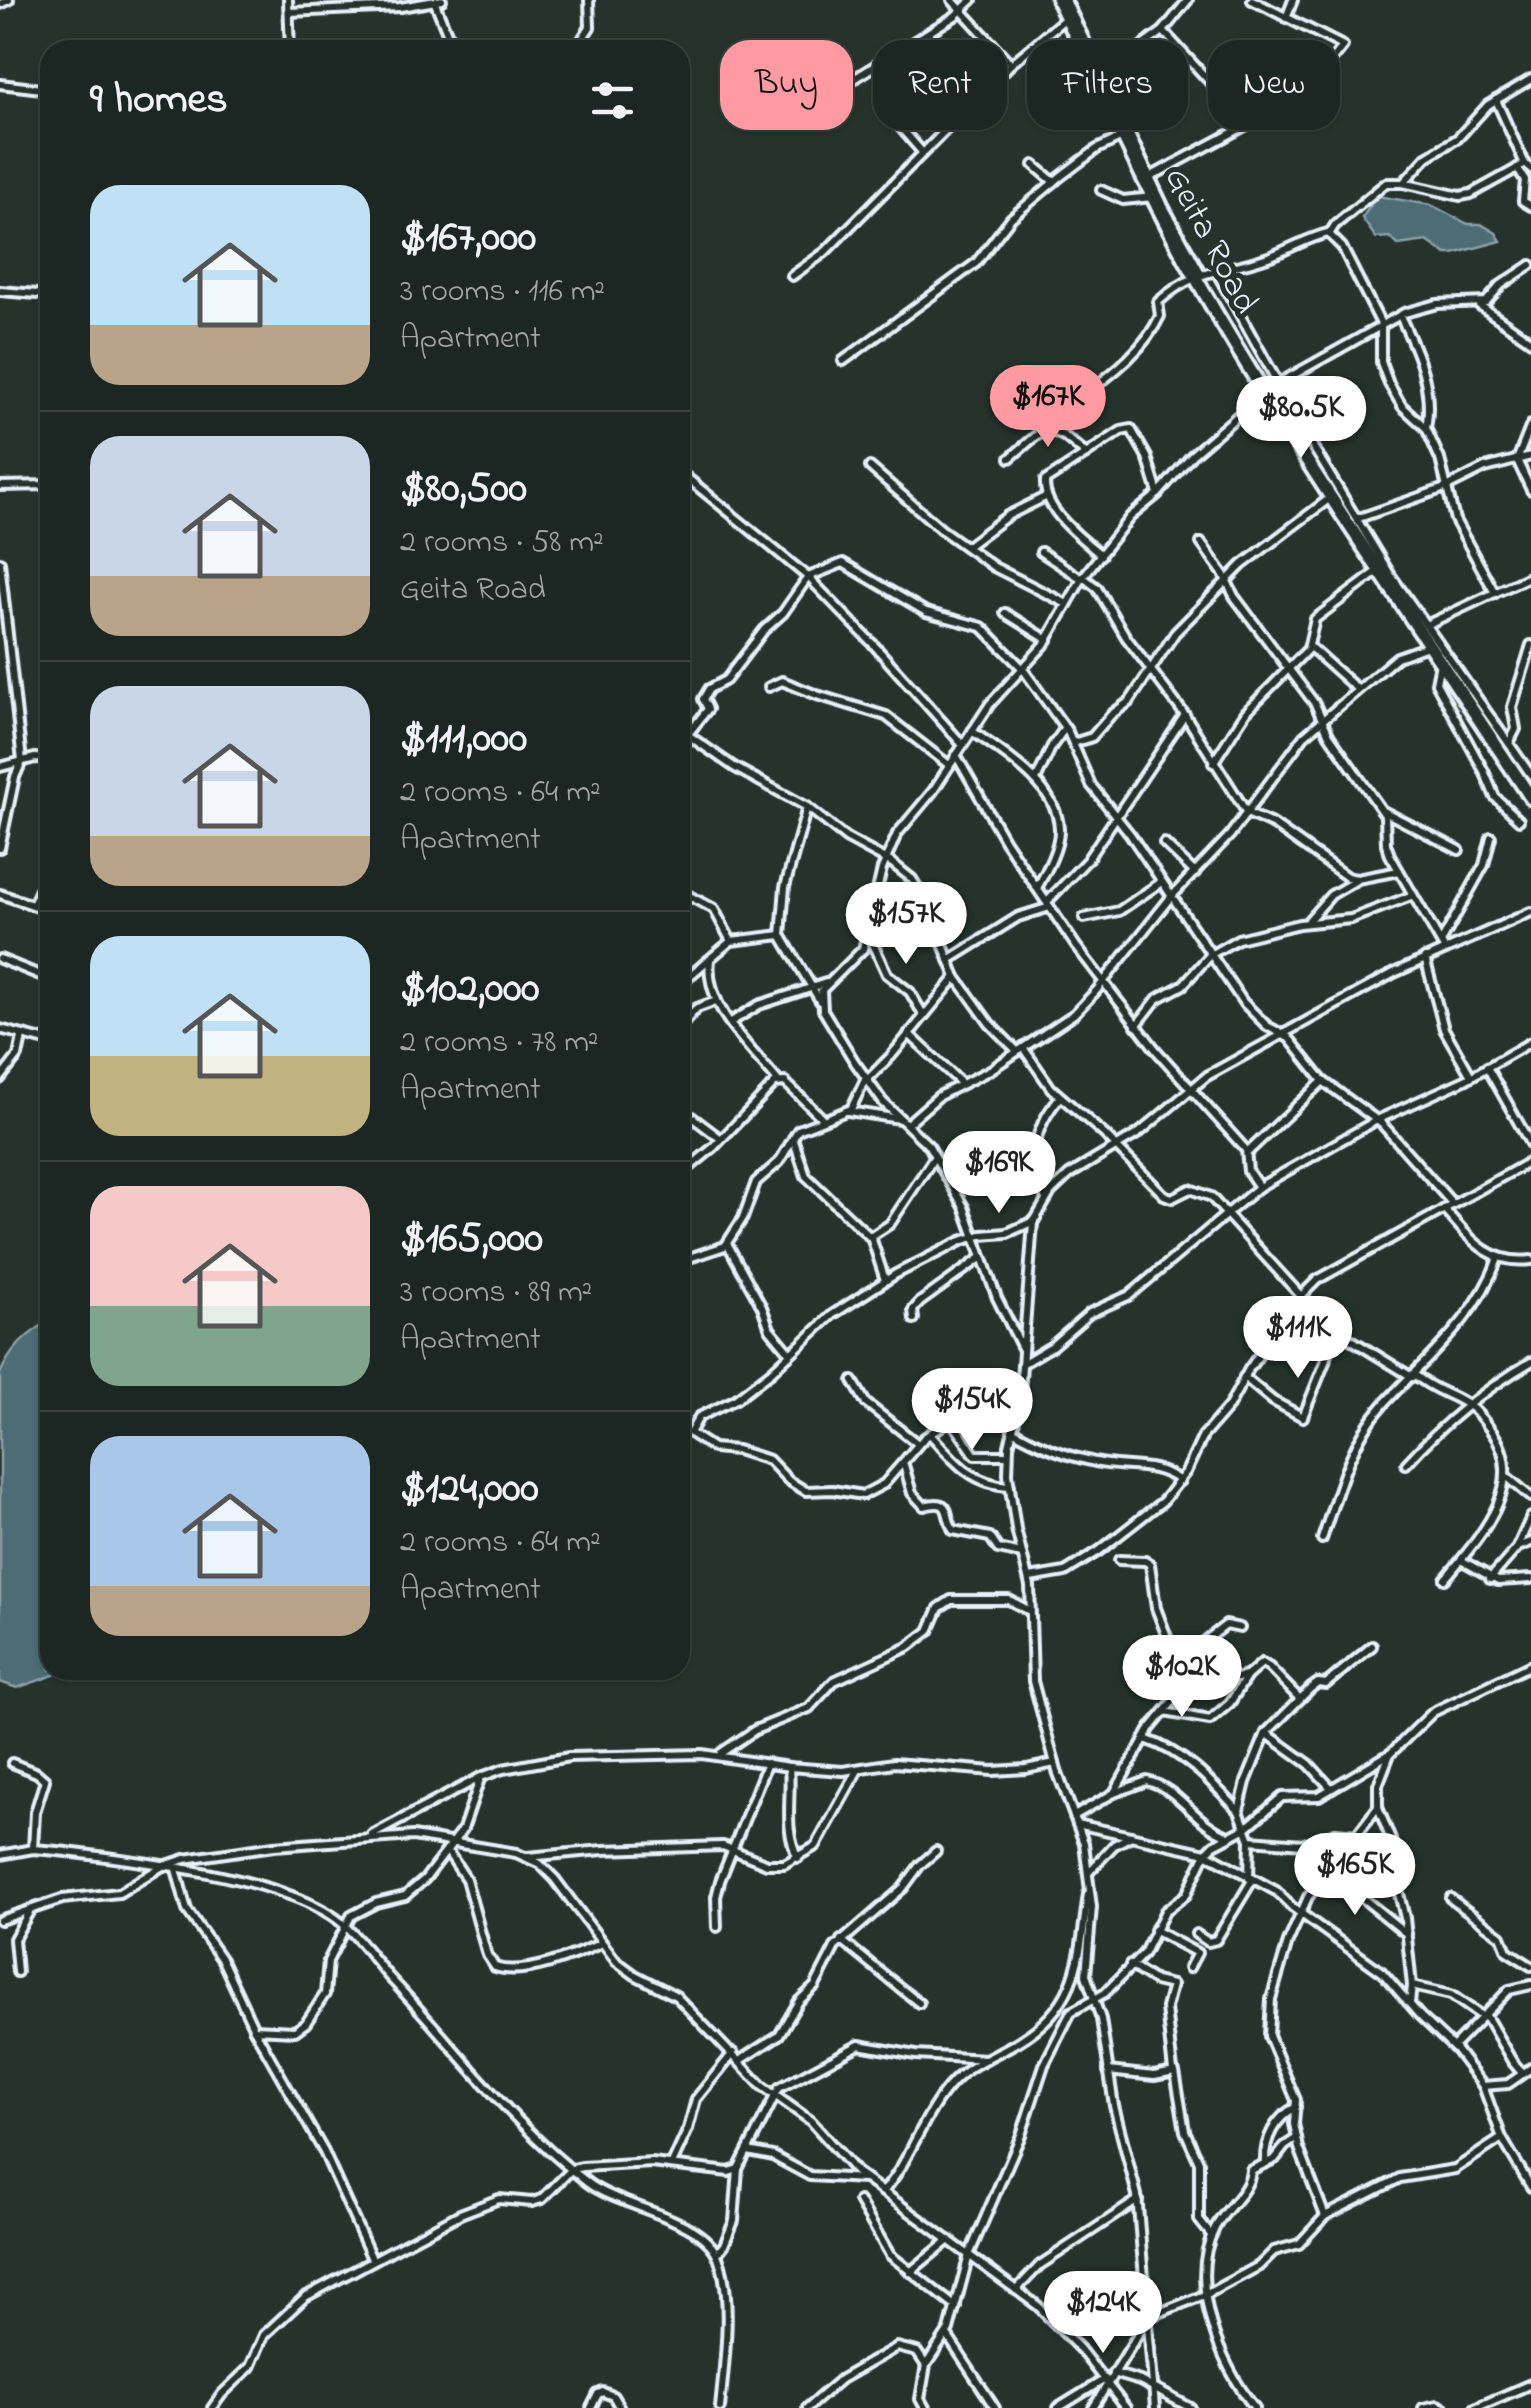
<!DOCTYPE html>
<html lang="en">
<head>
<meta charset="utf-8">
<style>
	:root { --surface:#1c2622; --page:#29322f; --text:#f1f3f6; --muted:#a0a5a5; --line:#3a4340; --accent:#ff9aa2 }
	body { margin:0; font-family:"Indie Flower",sans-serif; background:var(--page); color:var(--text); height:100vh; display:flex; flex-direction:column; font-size:38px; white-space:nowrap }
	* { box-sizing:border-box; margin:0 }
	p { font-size:32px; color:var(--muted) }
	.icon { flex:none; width:55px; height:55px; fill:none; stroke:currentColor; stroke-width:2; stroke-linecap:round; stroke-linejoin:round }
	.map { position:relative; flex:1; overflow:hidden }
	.details { position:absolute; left:40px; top:40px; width:650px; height:1640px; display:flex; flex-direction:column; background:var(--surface); border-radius:30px; box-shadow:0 2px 8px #0004,0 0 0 2px var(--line) }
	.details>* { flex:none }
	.hud { position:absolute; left:720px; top:40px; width:660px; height:90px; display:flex; gap:20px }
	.price { position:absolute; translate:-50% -85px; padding:0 22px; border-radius:35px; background:#fff; color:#222; font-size:32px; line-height:65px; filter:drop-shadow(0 2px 5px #0008) }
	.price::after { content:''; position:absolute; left:50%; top:60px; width:30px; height:22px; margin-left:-15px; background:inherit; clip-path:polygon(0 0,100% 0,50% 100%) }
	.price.active { background:var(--accent); color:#111 }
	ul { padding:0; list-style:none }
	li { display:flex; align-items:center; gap:30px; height:250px; padding:0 50px }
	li+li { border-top:2px solid var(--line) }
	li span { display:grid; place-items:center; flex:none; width:280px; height:200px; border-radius:30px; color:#555 }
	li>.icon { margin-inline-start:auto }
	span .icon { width:120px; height:120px; fill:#fffc; stroke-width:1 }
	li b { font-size:42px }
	h2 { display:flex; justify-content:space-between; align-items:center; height:120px; padding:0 50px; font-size:42px }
	.chip { padding:0 35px; border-radius:30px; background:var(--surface); box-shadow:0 2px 8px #0004,0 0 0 2px var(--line); font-size:35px; line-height:90px }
	.chip.active { background:var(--accent); color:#111 }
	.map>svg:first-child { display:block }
	.water { fill:#4e6c74; stroke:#8ca1a9; stroke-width:2.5 }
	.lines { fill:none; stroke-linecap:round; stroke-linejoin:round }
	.minor-casing { stroke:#e8f1f8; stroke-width:14 }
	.trunk-casing { stroke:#e8f1f8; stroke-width:19 }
	.minor { stroke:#26332d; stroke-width:6 }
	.trunk { stroke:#26332d; stroke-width:11 }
	.labels { text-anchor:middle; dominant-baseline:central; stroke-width:10; stroke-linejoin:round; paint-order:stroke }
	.street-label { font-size:35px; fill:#e8f1f8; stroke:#26332d }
</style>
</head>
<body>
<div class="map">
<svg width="1531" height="2408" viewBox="0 0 1531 2408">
	<rect width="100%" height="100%" fill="#26332d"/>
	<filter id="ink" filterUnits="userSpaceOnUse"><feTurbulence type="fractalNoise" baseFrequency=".01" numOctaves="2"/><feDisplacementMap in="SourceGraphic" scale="20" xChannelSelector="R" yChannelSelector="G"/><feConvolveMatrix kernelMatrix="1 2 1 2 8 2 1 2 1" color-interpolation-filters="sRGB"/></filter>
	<g filter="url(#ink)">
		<!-- water -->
		<g class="water">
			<path d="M1377,196L1431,205L1468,224H1481L1496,233L1501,241L1453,254H1446L1427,241L1398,245L1390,237L1376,238L1362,218Z"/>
			<path d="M50,1321V1670H68L17,1688L0,1682V1374C10,1350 27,1333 50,1321Z"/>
		</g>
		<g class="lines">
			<!-- minor casing -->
			<g class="minor-casing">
				<g id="minor">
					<path d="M288,0L290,50"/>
					<path d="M952,0L1011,64"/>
					<path d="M1066,0L1165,208L1201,273"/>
					<path d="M435,3L454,50"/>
					<path d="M0,4L9,0"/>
					<path d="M289,12L400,7L442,0"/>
					<path d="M1286,18L1293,0"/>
					<path d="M1163,31L1220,93L1243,125"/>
					<path d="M575,50L590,27L589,0"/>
					<path d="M1101,76L1163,31L1188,0"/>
					<path d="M0,84L50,90"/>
					<path d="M844,85L955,16L972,0"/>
					<path d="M1496,100L1525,164L1531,169"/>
					<path d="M895,121L922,152"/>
					<path d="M1034,165L1054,182"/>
					<path d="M1517,168L1525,180L1523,201L1531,206"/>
					<path d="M1150,177L1286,104L1317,79L1343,46L1252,0"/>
					<path d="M1404,182L1427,157L1458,138L1488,105L1531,79"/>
					<path d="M1101,190L1123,200L1153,197"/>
					<path d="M1330,233L1335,225L1386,183H1403L1460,196L1471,194L1525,164"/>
					<path d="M1216,271L1316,452L1390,574L1531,775"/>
					<path d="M792,276L825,252L1011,64L1067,17"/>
					<path d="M0,291L50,295"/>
					<path d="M48,294L50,275"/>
					<path d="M1479,305L1531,341"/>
					<path d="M1400,316C1417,351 1434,388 1426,428"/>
					<path d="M843,361L976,263L1011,218L1060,177L1097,149L1122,137"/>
					<path d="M1531,425L1517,460L1531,490"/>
					<path d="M1050,430C1056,409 1073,404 1088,392C1116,371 1145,348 1160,316L1158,302C1197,267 1222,273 1268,257C1288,250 1307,238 1328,233L1342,247L1381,324V362L1389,384L1402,406L1426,428L1440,459L1455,520L1495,593"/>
					<path d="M1010,458L1037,435L1050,430L1064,436L1086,454"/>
					<path d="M870,467L942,530L994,567L1067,604"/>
					<path d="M680,472L808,577L873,644L962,744"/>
					<path d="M0,486L50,485"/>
					<path d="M1359,518L1445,488L1485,468L1531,456"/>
					<path d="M1201,543L1224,575L1234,596L1315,704L1329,735L1385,815L1386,844L1390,855L1445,950"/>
					<path d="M966,547L1007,516L1047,496"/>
					<path d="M1041,552L1082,579"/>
					<path d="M1101,555C1080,537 1043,510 1045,481L1121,431L1131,429L1147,457L1158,493"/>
					<path d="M0,562L22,761L15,777L0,848"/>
					<path d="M1083,577L1097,588L1126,637L1185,715L1247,813L1274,825L1347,877L1357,879L1399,871"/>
					<path d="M1005,613L1048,640"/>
					<path d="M1428,624L1531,576"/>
					<path d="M1310,647L1356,688"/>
					<path d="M1440,663L1436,683L1484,771L1495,797L1519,820"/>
					<path d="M769,687L782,681L817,695L886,716L949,765"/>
					<path d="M972,731C1003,753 1057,785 1059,828C1060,847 1046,872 1037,888"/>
					<path d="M688,735L734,767L807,807L846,838L892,863L912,879L925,900L956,977L990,1024L1017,1051"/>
					<path d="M1073,743L1092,737L1111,715L1130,701L1175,633L1242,565L1330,498"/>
					<path d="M1509,743L1516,729L1512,707L1531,645"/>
					<path d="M680,744L708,709L703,699L709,689L726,680L764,630L783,613L808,577L843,563L926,612L982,627L1023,669L1068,732L1091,785L1130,834L1243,1002L1267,1026L1289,1038L1323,1081L1382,1124L1452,1203"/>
					<path d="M956,755L1005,841L1076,946L1156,1050L1246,1150L1248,1171L1259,1187"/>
					<path d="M1213,763L1246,712L1308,649L1315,619L1377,572"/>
					<path d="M0,767L35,758L50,759"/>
					<path d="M1036,780L1052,746L1065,728"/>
					<path d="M807,807L785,887L781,935L820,1001"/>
					<path d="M1385,812L1459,850"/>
					<path d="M1164,843L1195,873"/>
					<path d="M680,891L714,909L731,941"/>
					<path d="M0,894L50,911"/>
					<path d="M1047,902L1087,860L1185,715"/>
					<path d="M33,905L50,868"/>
					<path d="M1084,918L1119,911L1160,883"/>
					<path d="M1308,921L1331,895L1355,881"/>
					<path d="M868,933L887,974L910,992L924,1016"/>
					<path d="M1441,942L1484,865L1491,837"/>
					<path d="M1425,958L1444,1029L1471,1076"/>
					<path d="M0,959L50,979"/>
					<path d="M710,960C704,1007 751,1048 778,1081"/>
					<path d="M949,960L1018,917L1050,907"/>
					<path d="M680,984L731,941L781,935"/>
					<path d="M731,1022L759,1005L826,983"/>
					<path d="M1136,1026L1157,999L1183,985L1210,955L1238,939L1299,924L1351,919L1411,896"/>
					<path d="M680,1027L697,1008L716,1001"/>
					<path d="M0,1029L50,1042"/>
					<path d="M909,1034L962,1084"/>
					<path d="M1024,1049L1051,1088L1105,1135L1164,1195L1172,1198L1190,1189L1211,1197L1301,1296L1342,1334L1412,1377"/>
					<path d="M1487,1067L1531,1145"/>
					<path d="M0,1079L18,1056L22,1037"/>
					<path d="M867,1080L891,1056L956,977"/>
					<path d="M680,1108L721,1139"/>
					<path d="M848,1111L900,1119"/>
					<path d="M907,1124L939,1096L990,1070L1074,1014L1096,991L1170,898L1230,835L1304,736L1397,657L1428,646"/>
					<path d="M793,1138L806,1176L870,1237L890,1224L933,1159"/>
					<path d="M1248,1152L1323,1081"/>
					<path d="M680,1175L714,1147L775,1083L785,1082L821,1117"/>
					<path d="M1046,1199C1028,1159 1032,1130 1060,1097"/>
					<path d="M1444,1209C1470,1238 1488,1265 1531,1260"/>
					<path d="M871,1237L885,1280"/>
					<path d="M728,1245L762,1307L770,1329L789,1352"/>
					<path d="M680,1261L725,1246L743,1218L756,1182L779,1162L798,1130L851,1109L865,1080"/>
					<path d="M914,1319L913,1310L920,1302L982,1257"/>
					<path d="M1022,1348L997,1298L964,1207L929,1146L883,1102L854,1061L823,1010L822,990L863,949L882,869L897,834L933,791L990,704L1044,645L1083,577L1130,517L1158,494L1192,455L1270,388L1404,313L1437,304L1486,302L1501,285L1531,265"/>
					<path d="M1022,1364L1052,1346L1090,1313L1130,1295L1259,1187L1377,1120L1465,1080L1531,1042"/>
					<path d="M1415,1375C1435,1392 1451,1393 1469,1406C1478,1412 1484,1421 1490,1429C1531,1482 1480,1537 1445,1579"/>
					<path d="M1244,1377L1273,1401L1303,1417L1325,1362L1333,1326"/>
					<path d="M1021,1378L982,1398L924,1438L884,1484L863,1495L832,1490L806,1491L789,1481L769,1460L737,1450L713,1448L690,1433L699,1417L736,1399L771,1372L832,1315L896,1274L961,1241L981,1235L1007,1233L1034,1221"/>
					<path d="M853,1381L866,1403L918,1444"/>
					<path d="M951,1420L975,1455H1008"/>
					<path d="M1012,1430C1038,1445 1066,1456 1095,1462C1125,1469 1154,1461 1180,1481"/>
					<path d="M930,1434C953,1460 972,1485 1010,1486"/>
					<path d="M1406,1464C1443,1423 1483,1390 1531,1362"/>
					<path d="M904,1465L912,1493L924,1506C953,1498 944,1514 953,1530L990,1537L998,1549L1022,1554"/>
					<path d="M1506,1476L1531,1497"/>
					<path d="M1322,1539C1338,1492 1350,1442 1383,1405C1425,1359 1477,1319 1498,1258"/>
					<path d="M1518,1547L1531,1542"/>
					<path d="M1119,1560L1145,1561L1150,1564L1156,1608L1177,1663"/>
					<path d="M1461,1560L1498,1581L1531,1579"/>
					<path d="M1030,1578L1065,1572L1099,1551L1163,1501L1186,1472L1203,1436L1229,1406L1249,1369L1301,1296L1317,1280L1531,1161"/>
					<path d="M1490,1579L1517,1548L1531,1517"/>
					<path d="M1177,1666L1237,1678L1247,1676L1262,1663L1269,1667L1300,1699"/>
					<path d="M1165,1712L1210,1720L1230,1703L1247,1676"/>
					<path d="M1266,1733L1309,1764L1331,1788"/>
					<path d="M1145,1739C1184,1752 1211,1781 1238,1810"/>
					<path d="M721,1753L755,1730L809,1708L834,1681L908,1647L929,1631L939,1608L951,1600H1009L1030,1611"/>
					<path d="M1390,1754L1378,1785V1807L1391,1840L1392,1865L1405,1918L1412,1986L1410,2003"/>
					<path d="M12,1763L37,1773L45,1780L35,1812L33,1849"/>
					<path d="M789,1767C792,1801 783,1827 798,1858"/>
					<path d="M1114,1793L1150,1729L1173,1701L1179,1661L1226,1625L1240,1628"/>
					<path d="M1074,1816L1114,1793L1147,1781C1181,1789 1194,1824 1229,1836"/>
					<path d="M1077,1824L1206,1853L1276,1891L1292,1907L1382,1972L1420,2016L1456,2050L1483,2086L1502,2138L1531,2187"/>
					<path d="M372,1835L481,1777L503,1769L569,1757L702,1754L789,1767L843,1771L894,1763L993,1771L1026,1769L1055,1763"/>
					<path d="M1250,1840L1303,1844L1335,1833L1356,1835"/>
					<path d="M448,1852L466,1879L487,1955L495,1967C524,1977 575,1955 602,1943"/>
					<path d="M0,1855L33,1849L58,1851C132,1860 269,1875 331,1915C355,1930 373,1960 393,1981C456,2048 514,2127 588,2183C621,2208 702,2217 718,2257C734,2296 724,2366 720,2408"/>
					<path d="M527,1857L603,1850L723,1846L767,1864H784L816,1846L858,1770"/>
					<path d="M176,1869L187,1910L222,1960L254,2029L324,2152L372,2259"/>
					<path d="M1328,1870L1407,1934"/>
					<path d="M1088,1873L1114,1845L1131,1836"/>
					<path d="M1249,1878L1250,1840L1239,1811L1246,1782L1266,1733L1311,1688L1318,1683L1326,1684L1372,1646"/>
					<path d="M1450,1898L1501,1936L1507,1951L1531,1966"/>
					<path d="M0,1920L62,1899L119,1893L161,1867L185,1859L274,1846L413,1836L516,1853L540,1864L555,1879L616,1961L635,1975L676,1996L762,2086L811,2121L856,2172L1038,2306L1080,2349L1126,2408"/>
					<path d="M717,1927L716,1897L720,1881L767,1763"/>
					<path d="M1154,1930L1197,1953L1189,1968"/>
					<path d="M1196,1934L1208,1942L1216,1940L1253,1879"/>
					<path d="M841,1940L919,2003"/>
					<path d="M1130,1965L1155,1981L1172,1985L1166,2008L1173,2071"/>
					<path d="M17,1972L14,1939L30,1910"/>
					<path d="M1412,1986L1451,1995L1483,2017"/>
					<path d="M1485,2014L1512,2061L1522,2073"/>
					<path d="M254,2029L295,2031L306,2023L325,1994L328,1961L351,1916L376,1903L405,1896L425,1879L463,1829L480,1779"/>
					<path d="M1453,2047L1509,1990L1531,1985"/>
					<path d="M739,2061L779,2035L799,2001L815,1986L835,1947L903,1888L920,1865L936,1851"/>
					<path d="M1108,2071L1154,2076L1175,2072L1185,2131L1199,2162V2220L1211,2235"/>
					<path d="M1483,2086L1508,2084L1531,2068"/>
					<path d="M748,2151L773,2156L810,2176L864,2179"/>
					<path d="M1265,2163C1264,2139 1275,2118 1296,2107"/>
					<path d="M672,2164L688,2129L696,2099L733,2053"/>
					<path d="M883,2192C912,2159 923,2112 954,2081C972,2063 998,2054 1019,2041C1080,2004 1079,1957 1088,1894"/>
					<path d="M859,2201L890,2255L956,2307"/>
					<path d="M1325,2216L1299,2148L1294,2124L1296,2100L1269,2036L1271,1999L1288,1942L1308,1897L1378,1807"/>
					<path d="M717,2254L724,2245L734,2221L738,2169L779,2088L859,2045L916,2055L986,2059"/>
					<path d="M910,2272L949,2240"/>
					<path d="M1016,2290L1040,2265L1138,2200"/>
					<path d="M1146,2318L1207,2294L1259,2266L1274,2251L1299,2244L1325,2216L1400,2178L1455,2169L1502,2138"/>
					<path d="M947,2335L995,2408"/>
					<path d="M1113,2373L1140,2381L1191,2408"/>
					<path d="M212,2408L222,2394L250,2367L264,2335L305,2297L460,2214L499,2199L532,2202L542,2199L572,2169L582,2167L652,2163L729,2172L738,2169"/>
					<path d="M591,2408L598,2394L603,2392L613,2396L620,2408"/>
					<path d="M807,2408L841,2379L897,2347L917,2352L925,2364"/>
					<path d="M925,2408L920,2399L926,2365L949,2330L969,2255L1021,2135L1044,2065L1071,2012L1105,1993L1144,1953L1165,1911L1186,1895L1206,1853L1214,1845L1246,1828L1282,1797L1319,1796L1391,1753L1433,1712L1531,1665"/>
					<path d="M1058,2408L1105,2379"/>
					<path d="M1093,2408L1145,2323"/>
					<path d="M1155,2408L1137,2195L1114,2106L1101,2019L1086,1975L1092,1907L1084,1843L1057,1771L1033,1681L1030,1586L1016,1529L1008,1474L1009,1446L1019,1404L1033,1223L1051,1192L1069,1175L1139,1133L1207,1076L1394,973L1531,912"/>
					<path d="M1255,2408C1219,2365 1187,2281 1215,2228C1225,2208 1250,2192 1251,2170L1275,2159L1285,2146L1297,2138"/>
					<path d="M1423,2408L1437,2405L1444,2408"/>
					<path d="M1475,2408L1531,2384"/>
				</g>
			</g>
			<!-- trunk casing -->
			<g class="trunk-casing">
				<path id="trunk" d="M1058,0C1104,93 1145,190 1197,280C1299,459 1418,626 1531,798"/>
			</g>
			<!-- minor -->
			<use href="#minor" class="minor"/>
			<!-- trunk -->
			<use href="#trunk" class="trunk"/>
		</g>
	</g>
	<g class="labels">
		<!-- street labels -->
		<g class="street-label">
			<text transform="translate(1210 241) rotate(62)">Geita Road</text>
		</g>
	</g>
</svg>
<b class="price active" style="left:1048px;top:450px">$167K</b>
<b class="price" style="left:1301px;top:461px">$80.5K</b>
<b class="price" style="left:906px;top:967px">$157K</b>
<b class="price" style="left:999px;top:1216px">$169K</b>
<b class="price" style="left:1298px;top:1381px">$111K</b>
<b class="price" style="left:972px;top:1453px">$154K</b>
<b class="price" style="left:1182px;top:1720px">$102K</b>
<b class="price" style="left:1355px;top:1918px">$165K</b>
<b class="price" style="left:1103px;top:2356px">$124K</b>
<div class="hud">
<a class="chip active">Buy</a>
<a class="chip">Rent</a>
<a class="chip">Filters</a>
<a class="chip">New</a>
</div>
<section class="details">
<h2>9 homes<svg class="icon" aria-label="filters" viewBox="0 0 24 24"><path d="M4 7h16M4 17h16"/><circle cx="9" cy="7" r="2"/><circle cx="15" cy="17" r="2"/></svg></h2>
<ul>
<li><span style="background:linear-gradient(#bfe0f5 70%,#b9a48a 0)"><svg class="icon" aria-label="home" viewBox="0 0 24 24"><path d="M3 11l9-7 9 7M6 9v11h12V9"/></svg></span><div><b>$167,000</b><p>3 rooms · 116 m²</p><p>Apartment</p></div></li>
<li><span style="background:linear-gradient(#c9d6e8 70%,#b9a48a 0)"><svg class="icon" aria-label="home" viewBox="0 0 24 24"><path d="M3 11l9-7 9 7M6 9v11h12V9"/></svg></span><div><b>$80,500</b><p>2 rooms · 58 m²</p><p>Geita Road</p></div></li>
<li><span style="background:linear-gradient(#c9d6e8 75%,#b9a48a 0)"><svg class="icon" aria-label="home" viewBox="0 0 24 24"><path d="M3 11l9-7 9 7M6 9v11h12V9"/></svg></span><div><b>$111,000</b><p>2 rooms · 64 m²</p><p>Apartment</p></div></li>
<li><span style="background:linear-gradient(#bfe0f5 60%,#c2b280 0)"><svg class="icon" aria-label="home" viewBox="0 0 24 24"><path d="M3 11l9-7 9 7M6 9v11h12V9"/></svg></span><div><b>$102,000</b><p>2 rooms · 78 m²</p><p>Apartment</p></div></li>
<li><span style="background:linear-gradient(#f6c9c9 60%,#7fa58c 0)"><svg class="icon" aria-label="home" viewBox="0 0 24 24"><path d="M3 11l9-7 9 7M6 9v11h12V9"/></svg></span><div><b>$165,000</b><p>3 rooms · 89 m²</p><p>Apartment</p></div></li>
<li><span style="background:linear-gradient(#a9c7e8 75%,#b9a48a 0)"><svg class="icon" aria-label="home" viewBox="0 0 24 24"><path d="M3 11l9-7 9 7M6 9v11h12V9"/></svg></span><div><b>$124,000</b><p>2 rooms · 64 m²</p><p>Apartment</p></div></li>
</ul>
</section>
</div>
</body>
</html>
